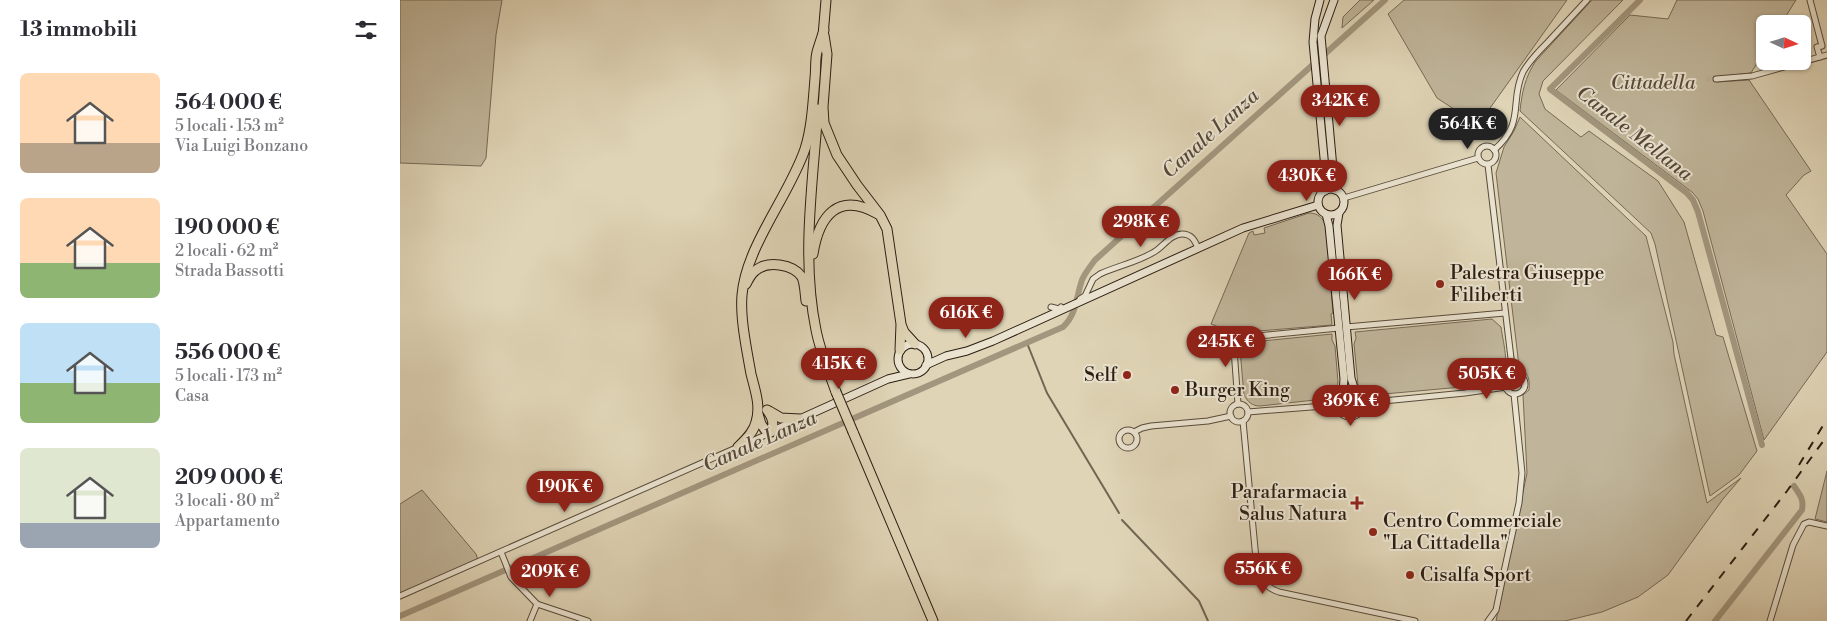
<!DOCTYPE html>
<html lang="it">
<head>
<meta charset="utf-8">
<style>
	:root { --surface:#fff; --page:#f2f2f3; --text:#2b2b33; --muted:#7c7c81; --accent:#8f2418 }
	body { margin:0; font-family:"Libre Bodoni",serif; background:var(--page); color:var(--text); height:100vh; display:flex; flex-direction:column; font-size:19px; white-space:nowrap }
	* { box-sizing:border-box; margin:0 }
	p { font-size:16px; color:var(--muted) }
	.icon { flex:none; width:28px; height:28px; fill:none; stroke:currentColor; stroke-width:2; stroke-linecap:round; stroke-linejoin:round }
	.map { position:relative; flex:1; overflow:hidden }
	.drawer { display:flex; flex-direction:column; background:var(--surface); width:400px }
	.drawer>* { flex:none }
	.needle { width:32px; rotate:94deg }
	.controls { position:absolute; left:1356px; top:15px; display:grid; gap:10px }
	.controls a { display:grid; place-items:center; width:55px; height:55px; border-radius:8px; background:var(--surface); box-shadow:0 1px 4px #0004; font-size:25px }
	.price { position:absolute; translate:-50% -42px; padding:0 11px; border-radius:18px; background:var(--accent); color:#fff; font-size:16px; line-height:32px; filter:drop-shadow(0 1px 2px #0008) }
	.price::after { content:''; position:absolute; left:50%; top:30px; width:15px; height:11px; margin-left:-8px; background:inherit; clip-path:polygon(0 0,100% 0,50% 100%) }
	.price.selected { background:#222; color:#fff }
	ul { padding:0; list-style:none }
	li { display:flex; align-items:center; gap:15px; height:125px; padding:0 20px }
	li span { display:grid; place-items:center; flex:none; width:140px; height:100px; border-radius:8px; color:#555 }
	li>.icon { margin-inline-start:auto }
	span .icon { width:60px; height:60px; fill:#fffc; stroke-width:1 }
	li b { font-size:21px }
	h2 { display:flex; justify-content:space-between; align-items:center; height:60px; padding:0 20px; font-size:21px }
	main { display:flex; flex:1; min-height:0 }
	.map>svg:first-child { display:block }
	.green { fill:#c0b59a; stroke:#766956 }
	.lines { fill:none; stroke-linecap:round; stroke-linejoin:round }
	.stream { stroke:#726653; stroke-width:2 }
	.canal { stroke:#a2967e; stroke-width:6 }
	.street-tunnel { stroke:#bbaf95; stroke-width:5; stroke-dasharray:5 2.5; stroke-linecap:butt }
	.street-casing { stroke:#584b3b; stroke-width:7 }
	.secondary-casing { stroke:#2b1d12; stroke-width:9 }
	.highway-casing { stroke:#2b1d12; stroke-width:11 }
	.street { stroke:#eae3d0; stroke-width:5 }
	.secondary { stroke:#eae3d0; stroke-width:7 }
	.highway { stroke:#dfd4b6; stroke-width:9 }
	.rail { stroke:#2b1d12; stroke-width:2; stroke-dasharray:9 9; stroke-linecap:butt }
	.highway-bridge-casing { stroke:#2b1d12; stroke-width:11; stroke-linecap:butt }
	.highway-bridge { stroke:#dfd4b6; stroke-width:9 }
	.poi-dot { fill:#8f2418; stroke:#eae3d0; stroke-width:2 }
	.labels { text-anchor:middle; dominant-baseline:central; stroke-width:4; stroke-linejoin:round; paint-order:stroke }
	.park-label { font-size:19px; font-style:italic; fill:#584b3b; stroke:#eae3d0 }
	.poi-label { font-size:19px; fill:#2b1d12; stroke:#eae3d0; text-anchor:start }
	.water-label { font-size:20px; font-style:italic; fill:#554738; stroke:#eae3d0 }
</style>
</head>
<body>
<main>
<section class="drawer">
<h2>13 immobili<svg class="icon" aria-label="filters" viewBox="0 0 24 24"><path d="M4 7h16M4 17h16"/><circle cx="9" cy="7" r="2"/><circle cx="15" cy="17" r="2"/></svg></h2>
<ul>
<li><span style="background:linear-gradient(#ffd9b3 70%,#b9a48a 0)"><svg class="icon" aria-label="home" viewBox="0 0 24 24"><path d="M3 11l9-7 9 7M6 9v11h12V9"/></svg></span><div><b>564 000 €</b><p>5 locali · 153 m²</p><p>Via Luigi Bonzano</p></div></li>
<li><span style="background:linear-gradient(#ffd9b3 65%,#8fb573 0)"><svg class="icon" aria-label="home" viewBox="0 0 24 24"><path d="M3 11l9-7 9 7M6 9v11h12V9"/></svg></span><div><b>190 000 €</b><p>2 locali · 62 m²</p><p>Strada Bassotti</p></div></li>
<li><span style="background:linear-gradient(#bfe0f5 60%,#8fb573 0)"><svg class="icon" aria-label="home" viewBox="0 0 24 24"><path d="M3 11l9-7 9 7M6 9v11h12V9"/></svg></span><div><b>556 000 €</b><p>5 locali · 173 m²</p><p>Casa</p></div></li>
<li><span style="background:linear-gradient(#dfe7d0 75%,#9aa5b1 0)"><svg class="icon" aria-label="home" viewBox="0 0 24 24"><path d="M3 11l9-7 9 7M6 9v11h12V9"/></svg></span><div><b>209 000 €</b><p>3 locali · 80 m²</p><p>Appartamento</p></div></li>
</ul>
</section>
<div class="map">
<svg width="1427" height="621" viewBox="0 0 1427 621">
	<rect width="100%" height="100%" fill="#dfd4b6"/>
	<filter id="stains"><feTurbulence type="fractalNoise" baseFrequency=".004" numOctaves="4"/><feColorMatrix values="0 0 0 0 .2 0 0 0 0 .09 0 0 0 0 .02 0 0 0 .5 -.17"/></filter>
	<radialGradient id="worn" r=".72"><stop offset=".6" stop-color="#630" stop-opacity="0"/><stop offset="1" stop-color="#630" stop-opacity=".3"/></radialGradient>
	<!-- green -->
	<g class="green">
		<path d="M0,0H102L96,35L86,158L81,166L0,163Z"/>
		<path d="M960,0H974L942,28L943,17Z"/>
		<path d="M1004,0H1167L1078,125L1037,98L988,14Z"/>
		<path d="M1192,0H1223L1143,81L1139,94L1145,109L1181,137L1189,131L1258,181L1284,222L1316,335L1323,337L1357,451L1339,475L1310,496L1255,244L1251,233L1120,111C1122,92 1125,78 1135,62Z"/>
		<path d="M1277,0H1396L1381,24H1365V50L1351,73L1315,77L1316,82L1349,80L1411,171L1404,175L1386,195L1427,254V352L1364,440L1303,211L1298,199L1292,192L1156,90L1230,15L1268,19Z"/>
		<path d="M1120,117L1246,236L1273,342L1274,354L1307,503L1341,478L1323,499L1268,575L1238,597L1202,612L1165,621H1096L1127,473L1123,395L1129,390C1130,377 1128,375 1119,366L1096,173L1104,147L1114,131Z"/>
		<path d="M909,213C918,213 923,218 926,226L933,313L931,314L932,325L834,333L811,324L849,233L853,231L854,235L865,233L864,228Z"/>
		<path d="M1092,319L1101,327C1103,344 1113,372 1095,384L973,395L968,394L958,385L954,344L956,338L955,332Z"/>
		<path d="M932,334V340L935,346L938,382C937,389 931,398 924,399L860,406C852,406 848,402 844,395L840,350L842,343Z"/>
		<path d="M1427,471V522L1415,519Z"/>
		<path d="M22,490L76,554L78,560L0,593V504Z"/>
	</g>
	<g class="lines">
		<!-- stream -->
		<g class="stream">
			<path d="M627,343L647,393L719,513"/>
			<path d="M722,520L799,601L808,621"/>
		</g>
		<!-- canal -->
		<g class="canal">
			<path d="M1240,0L1150,89L1287,193L1293,200L1298,212L1362,445"/>
			<path d="M0,616L663,327C677,314 676,297 682,280C685,273 690,267 695,260L985,0"/>
			<path d="M1315,621L1402,510C1404,499 1400,495 1394,486"/>
		</g>
		<!-- street-tunnel -->
		<path class="street-tunnel" d="M1306,79H1316"/>
		<!-- street casing -->
		<g class="street-casing">
			<g id="street">
				<path d="M1410,0L1422,46L1417,47L1420,57"/>
				<path d="M1316,79L1352,76L1427,55"/>
				<circle cx="1087" cy="155" r="9"/>
				<path d="M1094,150C1126,122 1109,102 1123,72C1129,61 1139,51 1148,42C1161,28 1174,14 1187,0"/>
				<path d="M1088,165L1113,375"/>
				<path d="M944,198L1078,158"/>
				<path d="M680,299L685,296L693,279L700,274C717,266 742,261 757,250C765,244 772,234 782,234C792,234 795,241 798,248"/>
				<path d="M651,307L659,309L661,307"/>
				<path d="M946,327L1105,313"/>
				<circle cx="1115" cy="384" r="10"/>
				<path d="M963,403L1065,393L1106,387"/>
				<path d="M838,404L834,349L838,338L939,328"/>
				<circle cx="839" cy="413" r="9"/>
				<path d="M848,412L937,405"/>
				<path d="M843,421L856,559C858,575 863,587 879,592L1015,621"/>
				<circle cx="728" cy="439" r="9"/>
				<path d="M734,432L742,428L751,426L808,421L831,416"/>
				<path d="M101,552L111,577L137,604L188,621"/>
				<path d="M0,596L370,433"/>
				<path d="M130,621L137,604"/>
				<path d="M1088,621L1096,610L1102,581L1119,503L1122,473L1114,394"/>
				<path d="M1370,621L1393,545L1404,524L1409,522L1427,526"/>
			</g>
		</g>
		<!-- secondary casing -->
		<g class="secondary-casing">
			<g id="secondary">
				<path d="M920,0L915,19L913,42L926,179L925,191"/>
				<path d="M934,0L921,36L935,190"/>
				<circle cx="931" cy="202" r="13"/>
				<path d="M939,213L937,225L951,378L955,391"/>
				<path d="M926,214L929,226L944,379L943,392"/>
				<circle cx="513" cy="359" r="15"/>
				<path d="M526,365L546,356L567,351L593,341L843,228L918,205"/>
				<circle cx="950" cy="403" r="13"/>
				<path d="M371,432L488,379L509,374"/>
			</g>
		</g>
		<!-- highway casing -->
		<g class="highway-casing">
			<g id="highway">
				<path d="M424,35L427,54L423,107L424,123L437,155L457,185L480,215L487,229L501,324L500,350"/>
				<path d="M423,36L426,0"/>
				<path d="M418,109C413,182 401,257 416,330C420,351 429,372 436,392"/>
				<path d="M413,254C419,216 438,191 478,214"/>
				<path d="M346,284C348,280 351,274 355,271C367,260 393,264 402,277C405,284 405,294 406,301"/>
				<path d="M502,327L504,332L515,344"/>
				<path d="M369,411L381,418L400,419"/>
				<path d="M358,414L361,424L366,431L371,432C375,423 372,417 367,410"/>
				<path d="M453,432L533,621"/>
				<path d="M338,447C345,440 354,432 356,422C361,406 355,390 351,374C347,351 340,319 342,295C346,246 389,196 405,149C412,127 413,102 415,78C416,70 415,60 417,52C419,45 422,37 424,30"/>
			</g>
		</g>
		<!-- street -->
		<use href="#street" class="street"/>
		<!-- secondary -->
		<use href="#secondary" class="secondary"/>
		<!-- highway -->
		<use href="#highway" class="highway"/>
		<!-- rail -->
		<g class="rail">
			<path d="M1399,465L1427,419"/>
			<path d="M1286,621L1387,491L1427,436"/>
		</g>
		<!-- highway-bridge casing -->
		<g class="highway-bridge-casing">
			<path id="highway-bridge" d="M436,392L453,432"/>
		</g>
		<!-- highway-bridge -->
		<use href="#highway-bridge" class="highway-bridge"/>
	</g>
	<!-- markers -->
	<g class="poi-dot">
		<circle cx="1040" cy="284" r="5"/>
		<circle cx="727" cy="375" r="5"/>
		<circle cx="775" cy="390" r="5"/>
		<path d="M954.5 495.5h5v5h5v5h-5v5h-5v-5h-5v-5h5z"/>
		<circle cx="973" cy="532" r="5"/>
		<circle cx="1010" cy="575" r="5"/>
	</g>
	<g class="labels">
		<!-- park labels -->
		<g class="park-label">
			<text x="1253" y="83">Cittadella</text>
		</g>
		<!-- poi labels -->
		<g class="poi-label">
			<text x="1050" y="273">Palestra Giuseppe<tspan x="1050" dy="22">Filiberti</tspan></text>
			<text x="717" y="375" text-anchor="end">Self</text>
			<text x="785" y="390">Burger King</text>
			<text x="947" y="492" text-anchor="end">Parafarmacia<tspan x="947" dy="22">Salus Natura</tspan></text>
			<text x="983" y="521">Centro Commerciale<tspan x="983" dy="22">"La Cittadella"</tspan></text>
			<text x="1020" y="575">Cisalfa Sport</text>
		</g>
		<!-- water labels -->
		<g class="water-label">
			<text transform="translate(811 134) rotate(-42)">Canale Lanza</text>
			<text transform="translate(1234 134) rotate(38)">Canale Mellana</text>
			<text transform="translate(360 442) rotate(-24)">Canale Lanza</text>
		</g>
	</g>
	<rect width="100%" height="100%" filter="url(#stains)"/>
	<rect width="100%" height="100%" fill="url(#worn)"/>
</svg>
<div class="controls">
<a><svg class="needle" viewBox="-14 -14 28 28"><path d="M0-13l5 13h-10z" fill="#e53935"/><path d="M0 13l5-13h-10z" fill="#7c7c81"/></svg></a>
</div>
<b class="price" style="left:940px;top:127px">342K €</b>
<b class="price selected" style="left:1068px;top:150px">564K €</b>
<b class="price" style="left:907px;top:202px">430K €</b>
<b class="price" style="left:741px;top:248px">298K €</b>
<b class="price" style="left:955px;top:301px">166K €</b>
<b class="price" style="left:566px;top:339px">616K €</b>
<b class="price" style="left:826px;top:368px">245K €</b>
<b class="price" style="left:439px;top:390px">415K €</b>
<b class="price" style="left:1087px;top:400px">505K €</b>
<b class="price" style="left:951px;top:427px">369K €</b>
<b class="price" style="left:165px;top:513px">190K €</b>
<b class="price" style="left:863px;top:595px">556K €</b>
<b class="price" style="left:150px;top:598px">209K €</b>
</div>
</main>
</body>
</html>
